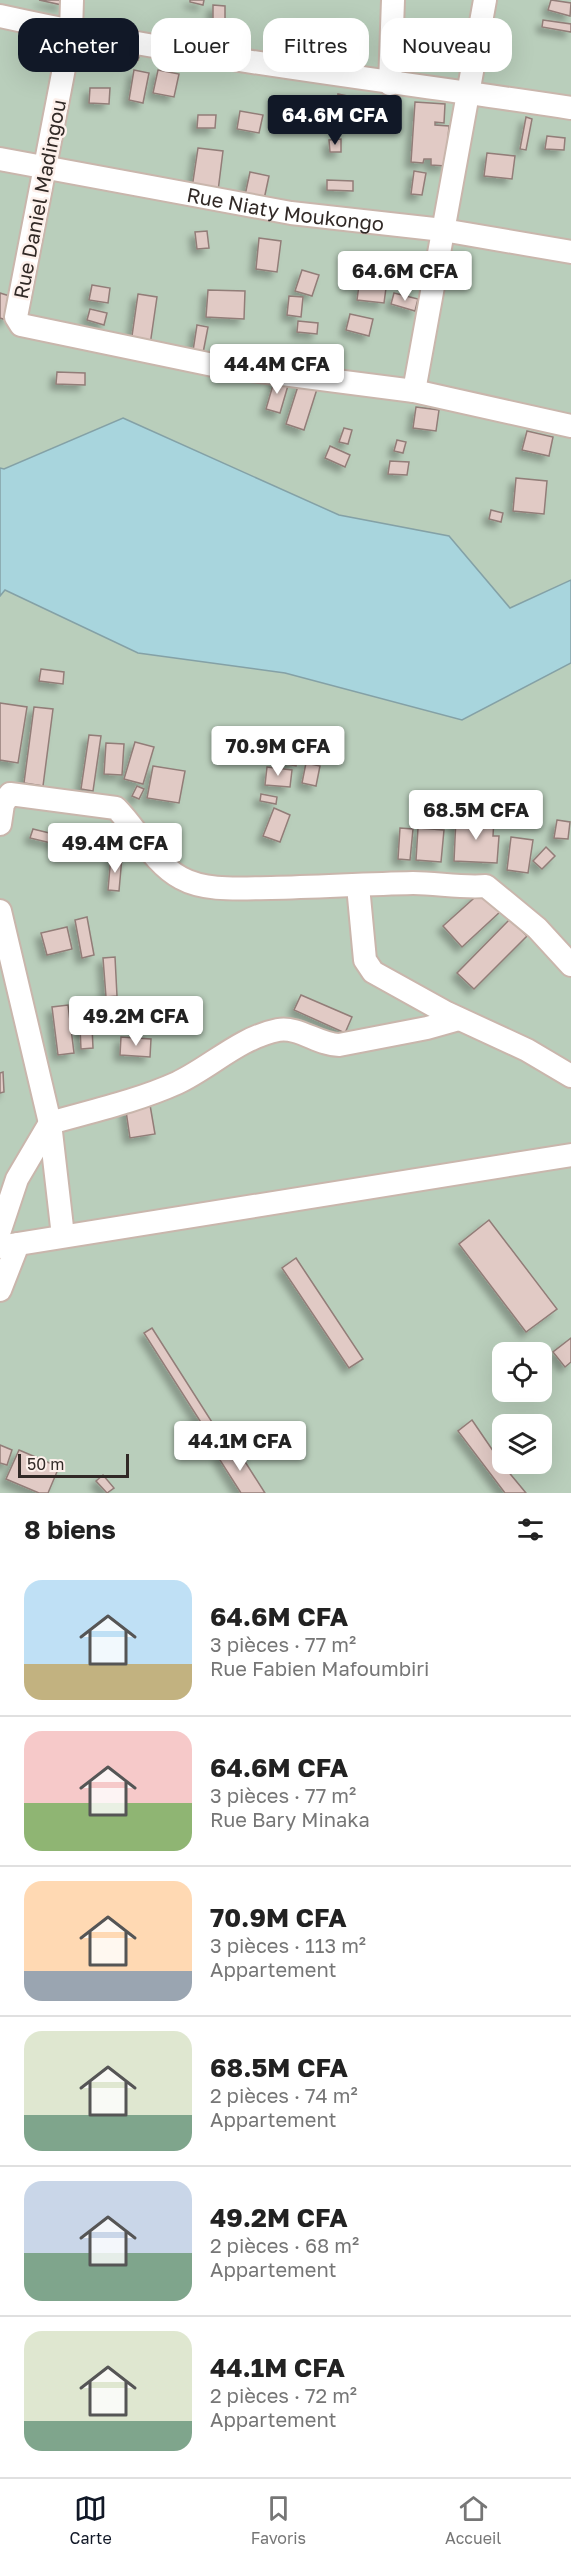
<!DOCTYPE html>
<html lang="fr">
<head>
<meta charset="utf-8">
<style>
	:root { --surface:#fff; --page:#f6f6f6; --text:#222; --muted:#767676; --line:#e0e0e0; --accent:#111827 }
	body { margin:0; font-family:"Golos Text",sans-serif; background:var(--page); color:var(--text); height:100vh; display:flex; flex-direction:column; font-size:22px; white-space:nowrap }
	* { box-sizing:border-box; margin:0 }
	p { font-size:20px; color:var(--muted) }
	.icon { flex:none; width:33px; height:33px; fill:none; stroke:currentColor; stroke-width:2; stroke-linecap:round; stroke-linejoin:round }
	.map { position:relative; height:1493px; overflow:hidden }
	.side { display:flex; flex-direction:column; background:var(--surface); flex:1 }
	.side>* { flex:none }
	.banner { position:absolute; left:18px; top:18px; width:536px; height:54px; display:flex; gap:12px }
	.fabs { position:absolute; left:492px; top:1342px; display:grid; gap:12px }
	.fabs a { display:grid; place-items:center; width:60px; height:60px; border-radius:12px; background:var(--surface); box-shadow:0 6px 24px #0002; font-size:30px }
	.scale { position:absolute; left:18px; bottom:15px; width:111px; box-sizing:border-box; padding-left:6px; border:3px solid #312926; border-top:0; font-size:16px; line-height:21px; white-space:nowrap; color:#312926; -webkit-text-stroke:4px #fdf0eb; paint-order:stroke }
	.price { position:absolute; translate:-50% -51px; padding:0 14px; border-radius:6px; background:#fff; color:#222; font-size:20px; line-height:39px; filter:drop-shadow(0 2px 3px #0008) }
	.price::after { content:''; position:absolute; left:50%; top:36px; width:18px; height:14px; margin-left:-9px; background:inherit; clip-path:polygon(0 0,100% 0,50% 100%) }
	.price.selected { background:var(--accent); color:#fff }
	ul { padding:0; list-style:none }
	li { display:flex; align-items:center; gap:18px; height:150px; padding:0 24px }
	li+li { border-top:2px solid var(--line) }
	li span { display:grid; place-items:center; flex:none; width:168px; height:120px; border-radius:18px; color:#555 }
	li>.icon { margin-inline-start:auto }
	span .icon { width:72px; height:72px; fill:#fffc; stroke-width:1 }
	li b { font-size:26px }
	h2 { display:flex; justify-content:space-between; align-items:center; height:72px; padding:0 24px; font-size:26px }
	.pill { padding:0 21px; border-radius:18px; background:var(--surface); box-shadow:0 6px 24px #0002; font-size:21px; line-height:54px }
	.pill.selected { background:var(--accent); color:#fff }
	.menu { display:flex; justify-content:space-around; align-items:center; height:84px; border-top:2px solid var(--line); background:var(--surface); font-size:16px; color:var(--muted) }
	.menu a { display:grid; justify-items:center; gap:3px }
	.menu .selected { color:var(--accent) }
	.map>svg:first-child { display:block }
	.green { fill:#b9cebb; fill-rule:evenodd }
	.water { fill:#a8d5dd; stroke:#84a1a6; stroke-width:1.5 }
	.building { fill:#e1cac5; stroke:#927d78; stroke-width:1.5; filter:url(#shadow) }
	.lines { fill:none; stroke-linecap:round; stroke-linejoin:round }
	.minor-casing { stroke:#c9b6ac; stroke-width:26 }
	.minor { stroke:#fff; stroke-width:22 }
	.labels { text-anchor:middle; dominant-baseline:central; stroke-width:5; stroke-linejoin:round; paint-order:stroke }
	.street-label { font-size:20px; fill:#312926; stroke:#fdf0eb }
</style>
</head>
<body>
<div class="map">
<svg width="571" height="1493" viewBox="0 0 571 1493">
	<defs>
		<filter id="shadow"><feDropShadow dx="-5.5" dy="5.5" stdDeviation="3" flood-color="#0004"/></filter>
	</defs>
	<rect width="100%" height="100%" fill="#fdf0eb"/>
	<!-- green -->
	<path class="green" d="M0,0H571V1493H0ZM502,1353H542V1392H502ZM502,1425H542V1464H502Z"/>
	<!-- water -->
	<path class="water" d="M123,418L339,515L449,536L510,608L571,580V663L462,720L285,673L138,653L5,590L0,596V468L4,469Z"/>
	<!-- building -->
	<g class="building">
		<path d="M39,0H63L62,5Z"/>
		<path d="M190,0H204L203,5L190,2Z"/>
		<path d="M551,0L571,3L570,16L548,10Z"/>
		<path d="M213,5L225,6V21H213Z"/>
		<path d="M543,20L571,24V32L542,27Z"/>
		<path d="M130,47L141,50L138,60L127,56Z"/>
		<path d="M134,70L149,73L143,103L129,100Z"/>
		<path d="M158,70L179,74L174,97L153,93Z"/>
		<path d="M90,88H110L109,104L89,103Z"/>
		<path d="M338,94L373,101L370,118L335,111Z"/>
		<path d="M415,102L445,104L444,123L435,122V125L449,126L446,166L431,165V159H424L423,163L411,162Z"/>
		<path d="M240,111L263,115L259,133L237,129Z"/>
		<path d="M198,115H216L215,128H197Z"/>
		<path d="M526,117L532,119L526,150L520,149Z"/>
		<path d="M547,136L565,138L564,150L545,149Z"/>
		<path d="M341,139V152H330L329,140Z"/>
		<path d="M198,148L223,151L218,191L192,188Z"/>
		<path d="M487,153L515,156L512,179L484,176Z"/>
		<path d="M414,171L426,173L422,195L411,194Z"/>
		<path d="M250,172L269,176L263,204L244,200Z"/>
		<path d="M327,180L353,181V191L327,190Z"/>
		<path d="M207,231L209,248L197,249L195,232Z"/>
		<path d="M259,238L281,241L277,272L256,269Z"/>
		<path d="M302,270L319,275L312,296L295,291Z"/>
		<path d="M92,285L110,288L108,303L89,300Z"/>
		<path d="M359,285L386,288L384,303L357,300Z"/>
		<path d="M208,290L245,291L244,319L206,317Z"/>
		<path d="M0,293L13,297L6,320L0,318Z"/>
		<path d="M394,293L418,299L415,311L391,304Z"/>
		<path d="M138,294L157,297L150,345L131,343Z"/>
		<path d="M289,296L303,297L301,317L287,315Z"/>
		<path d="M90,309L107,313L104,325L87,320Z"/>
		<path d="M350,314L373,319L369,336L346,330Z"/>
		<path d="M298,321L318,323L317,334L297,332Z"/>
		<path d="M197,325L208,327L203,353L193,351Z"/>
		<path d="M57,372L85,373V385L56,384Z"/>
		<path d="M275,378L289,382L280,413L266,409Z"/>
		<path d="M299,383L317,389L304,430L286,424Z"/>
		<path d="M416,407L439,410L436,431L413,428Z"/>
		<path d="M344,428L352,430L348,444L339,442Z"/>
		<path d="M527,431L553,437L549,456L522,450Z"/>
		<path d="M397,440L406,442L403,453L394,451Z"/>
		<path d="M330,446L350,455L345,467L325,458Z"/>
		<path d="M390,461L409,462L407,475L388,474Z"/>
		<path d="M516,478L547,481L544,514L513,511Z"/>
		<path d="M491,510L503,513L501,522L489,519Z"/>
		<path d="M41,669L64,672L63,684L39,681Z"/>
		<path d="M0,703L27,707L18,763L0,760Z"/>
		<path d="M34,707L53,709L43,786L24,783Z"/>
		<path d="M89,735L101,736L93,791L81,789Z"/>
		<path d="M135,742L154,747L143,784L124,779Z"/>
		<path d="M106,743L124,744L122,775L104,774Z"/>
		<path d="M289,748L299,751L296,766L285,764Z"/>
		<path d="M306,763L320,766L316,786L302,783Z"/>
		<path d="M153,766L185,771L179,803L147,798Z"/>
		<path d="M267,767L292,770L290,787L265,785Z"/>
		<path d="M137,786L144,789L139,799L132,796Z"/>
		<path d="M479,791L497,792L496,806L478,804Z"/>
		<path d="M261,794L277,797L276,804L260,801Z"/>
		<path d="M274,808L290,815L280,842L263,836Z"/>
		<path d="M456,818L494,819L493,836H499L497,863L454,861Z"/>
		<path d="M557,820L570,822L568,839L554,838Z"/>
		<path d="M400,828L413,829L410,860L398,859Z"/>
		<path d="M418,828L444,830L441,862L416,860Z"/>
		<path d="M33,829L74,839L72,848L30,838Z"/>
		<path d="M511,837L533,840L528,873L507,870Z"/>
		<path d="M546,847L555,856L542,869L533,861Z"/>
		<path d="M111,856L122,857L119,891L108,890Z"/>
		<path d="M482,891L501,911L462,947L443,926Z"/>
		<path d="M87,917L94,955L82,958L75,920Z"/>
		<path d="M510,919L527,936L474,989L457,973Z"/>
		<path d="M67,927L72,949L47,955L41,933Z"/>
		<path d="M115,957L117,996L106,997L103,958Z"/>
		<path d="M301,995L352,1017L345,1033L294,1010Z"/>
		<path d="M68,1005L74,1053L58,1055L52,1007Z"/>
		<path d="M79,1005H91L93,1048L81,1049Z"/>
		<path d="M121,1037L151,1039L150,1057L120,1055Z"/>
		<path d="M3,1072L4,1092L0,1093V1073Z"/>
		<path d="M149,1099L155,1134L130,1138L125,1104Z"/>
		<path d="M489,1220L557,1309L526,1332L459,1244Z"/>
		<path d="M296,1258L363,1359L349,1368L282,1268Z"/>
		<path d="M152,1328L224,1441L216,1446L144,1333Z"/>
		<path d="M571,1338V1362L565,1367L553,1352Z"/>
		<path d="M472,1420L502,1464L526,1493H505L458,1431Z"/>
		<path d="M0,1445L12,1450L7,1465L0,1463Z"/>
		<path d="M235,1446L265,1493H241L218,1457Z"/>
		<path d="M19,1450L59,1467L48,1493H39L6,1479Z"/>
		<path d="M103,1475L114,1488L107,1493L96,1481Z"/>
	</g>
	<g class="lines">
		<!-- minor casing -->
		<g class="minor-casing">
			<g id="minor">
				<path d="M72,0L71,32L16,317L21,325L213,365L414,391L571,426"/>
				<path d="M0,16C189,58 380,79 571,108"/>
				<path d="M390,84L393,0"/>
				<path id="s1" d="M0,159L291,213L443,230L571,252"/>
				<path d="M414,391L485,0"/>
				<path d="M0,824L3,804L10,794L116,808C138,830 153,863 181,878C206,892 243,888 271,888C318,887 365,884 413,883C437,883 461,888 486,886L537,928L571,965"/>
				<path d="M358,886L365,960L373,972L447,1013L527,1050L571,1076"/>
				<path d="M0,911L50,1123L63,1236"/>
				<path d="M0,1230L17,1179L50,1123C92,1111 137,1101 177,1083C211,1067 239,1038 278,1030C298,1026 319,1045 339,1045L427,1028L459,1019"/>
				<path d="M0,1247L571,1155"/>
				<path d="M0,1290L18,1244"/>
			</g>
		</g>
		<!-- minor -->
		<use href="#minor" class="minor"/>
	</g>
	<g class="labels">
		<!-- street labels -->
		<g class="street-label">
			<text transform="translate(39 199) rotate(-79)">Rue Daniel Madingou</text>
			<text stroke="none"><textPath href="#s1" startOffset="290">Rue Niaty Moukongo</textPath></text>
		</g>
	</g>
</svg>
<div class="fabs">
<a><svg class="icon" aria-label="locate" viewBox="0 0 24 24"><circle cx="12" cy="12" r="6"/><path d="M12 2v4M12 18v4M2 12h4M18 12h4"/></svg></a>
<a><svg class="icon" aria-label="layers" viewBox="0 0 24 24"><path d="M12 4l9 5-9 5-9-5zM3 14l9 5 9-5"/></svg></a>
</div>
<div class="scale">50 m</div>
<b class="price selected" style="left:335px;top:146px">64.6M CFA</b>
<b class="price" style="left:405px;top:302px">64.6M CFA</b>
<b class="price" style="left:277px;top:395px">44.4M CFA</b>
<b class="price" style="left:278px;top:777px">70.9M CFA</b>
<b class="price" style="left:476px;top:841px">68.5M CFA</b>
<b class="price" style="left:115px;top:874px">49.4M CFA</b>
<b class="price" style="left:136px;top:1047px">49.2M CFA</b>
<b class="price" style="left:240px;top:1472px">44.1M CFA</b>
<div class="banner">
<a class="pill selected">Acheter</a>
<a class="pill">Louer</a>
<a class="pill">Filtres</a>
<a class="pill">Nouveau</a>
</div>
</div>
<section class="side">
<h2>8 biens<svg class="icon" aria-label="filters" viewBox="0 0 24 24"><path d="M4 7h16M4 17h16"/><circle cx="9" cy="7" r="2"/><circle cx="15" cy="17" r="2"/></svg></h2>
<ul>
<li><span style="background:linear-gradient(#bfe0f5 70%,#c2b280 0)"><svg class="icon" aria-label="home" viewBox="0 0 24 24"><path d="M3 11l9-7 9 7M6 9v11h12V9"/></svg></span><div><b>64.6M CFA</b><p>3 pièces · 77 m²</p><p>Rue Fabien Mafoumbiri</p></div></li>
<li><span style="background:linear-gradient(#f6c9c9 60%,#8fb573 0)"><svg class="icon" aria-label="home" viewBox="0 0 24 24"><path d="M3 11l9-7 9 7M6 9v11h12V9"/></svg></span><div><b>64.6M CFA</b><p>3 pièces · 77 m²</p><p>Rue Bary Minaka</p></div></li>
<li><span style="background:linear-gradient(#ffd9b3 75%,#9aa5b1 0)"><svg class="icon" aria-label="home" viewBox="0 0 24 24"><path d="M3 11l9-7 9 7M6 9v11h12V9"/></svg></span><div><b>70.9M CFA</b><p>3 pièces · 113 m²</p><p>Appartement</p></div></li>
<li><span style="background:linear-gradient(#dfe7d0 70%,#7fa58c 0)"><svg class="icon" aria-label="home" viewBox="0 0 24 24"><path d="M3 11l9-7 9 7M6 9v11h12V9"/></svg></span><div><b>68.5M CFA</b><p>2 pièces · 74 m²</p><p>Appartement</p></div></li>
<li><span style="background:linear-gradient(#c9d6e8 60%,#7fa58c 0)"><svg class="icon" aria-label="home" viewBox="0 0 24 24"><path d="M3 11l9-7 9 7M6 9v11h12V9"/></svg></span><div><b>49.2M CFA</b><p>2 pièces · 68 m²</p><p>Appartement</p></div></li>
<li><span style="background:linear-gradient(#dfe7d0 75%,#7fa58c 0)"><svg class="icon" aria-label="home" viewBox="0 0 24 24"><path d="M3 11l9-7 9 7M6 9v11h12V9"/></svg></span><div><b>44.1M CFA</b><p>2 pièces · 72 m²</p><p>Appartement</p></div></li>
</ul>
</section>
<nav class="menu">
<a class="selected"><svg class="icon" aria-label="map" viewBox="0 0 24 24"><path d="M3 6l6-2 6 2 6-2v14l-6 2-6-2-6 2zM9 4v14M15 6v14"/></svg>Carte</a>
<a><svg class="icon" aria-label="saved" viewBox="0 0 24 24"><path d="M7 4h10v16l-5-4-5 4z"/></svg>Favoris</a>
<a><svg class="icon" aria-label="home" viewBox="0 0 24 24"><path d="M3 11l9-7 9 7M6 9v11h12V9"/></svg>Accueil</a>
</nav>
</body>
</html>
